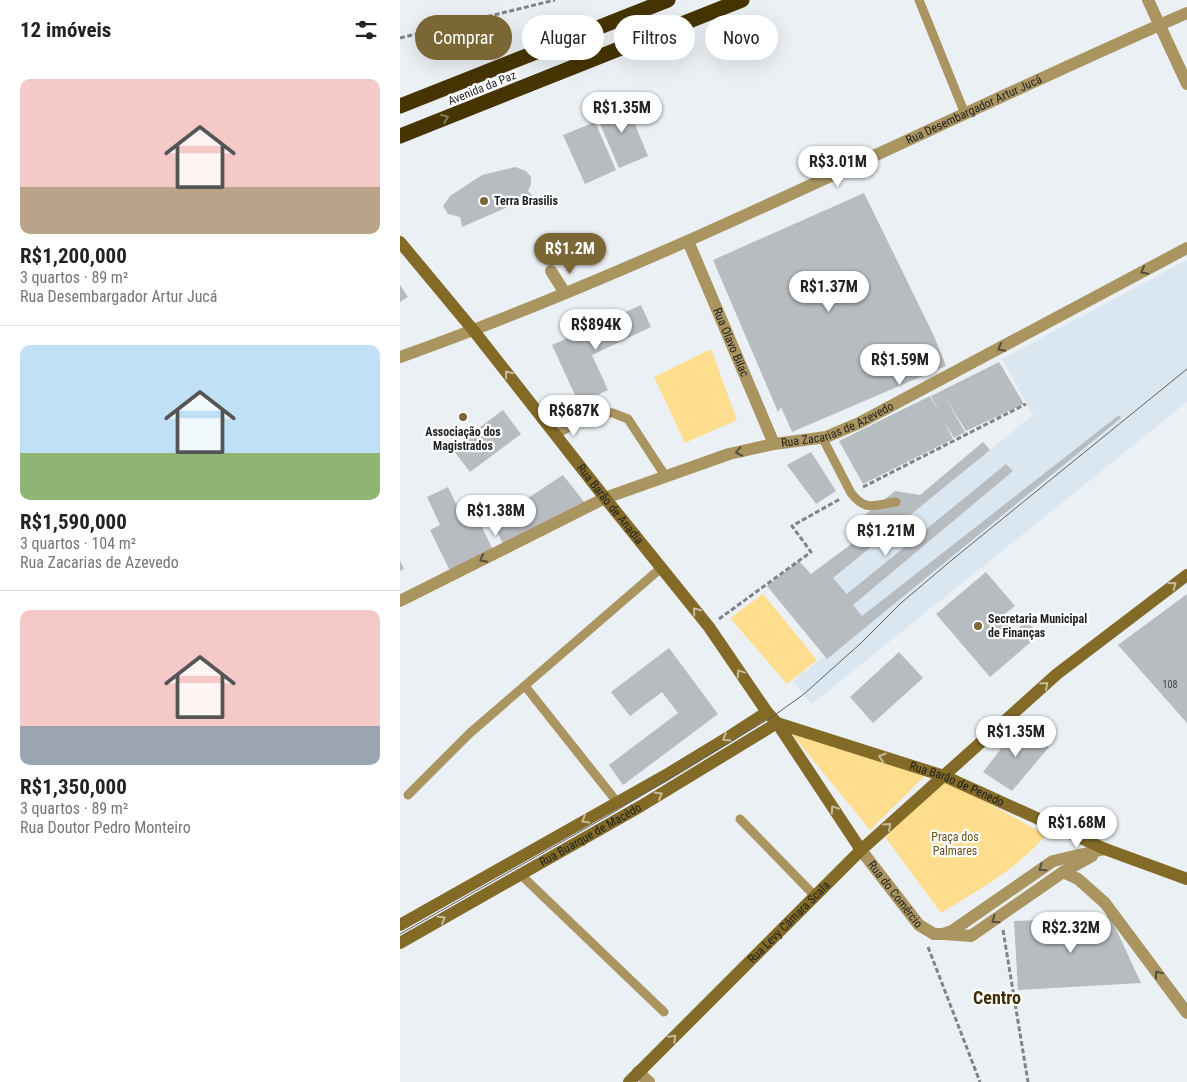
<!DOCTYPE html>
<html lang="pt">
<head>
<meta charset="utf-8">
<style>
	:root { --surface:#fff; --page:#f2f2f2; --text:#222; --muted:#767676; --line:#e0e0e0; --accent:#7b6736 }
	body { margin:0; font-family:"Roboto Condensed",sans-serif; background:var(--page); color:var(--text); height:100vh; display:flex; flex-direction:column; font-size:19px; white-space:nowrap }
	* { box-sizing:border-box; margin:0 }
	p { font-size:16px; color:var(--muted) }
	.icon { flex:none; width:28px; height:28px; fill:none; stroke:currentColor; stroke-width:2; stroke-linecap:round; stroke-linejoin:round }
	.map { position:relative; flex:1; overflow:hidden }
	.drawer { display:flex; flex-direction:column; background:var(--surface); width:400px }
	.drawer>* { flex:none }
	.hud { position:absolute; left:15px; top:15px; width:475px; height:45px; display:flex; gap:10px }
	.price { position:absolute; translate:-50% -42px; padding:0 11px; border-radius:18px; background:#fff; color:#222; font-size:16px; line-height:32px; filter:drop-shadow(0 1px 2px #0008) }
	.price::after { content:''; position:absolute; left:50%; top:30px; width:15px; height:11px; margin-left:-8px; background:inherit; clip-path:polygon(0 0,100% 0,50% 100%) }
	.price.current { background:var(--accent); color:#fff }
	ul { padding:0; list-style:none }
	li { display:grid; align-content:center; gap:10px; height:265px; padding:0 20px }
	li+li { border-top:1px solid var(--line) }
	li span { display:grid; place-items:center; height:155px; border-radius:10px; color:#555 }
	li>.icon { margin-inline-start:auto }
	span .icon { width:90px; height:90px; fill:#fffc; stroke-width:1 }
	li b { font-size:21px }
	h2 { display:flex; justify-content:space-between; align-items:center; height:60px; padding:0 20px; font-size:21px }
	.tag { padding:0 18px; border-radius:22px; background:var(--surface); box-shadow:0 5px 20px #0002; font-size:18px; line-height:45px }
	.tag.current { background:var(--accent); color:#fff }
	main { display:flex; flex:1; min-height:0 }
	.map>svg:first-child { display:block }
	.built { fill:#dae6f0 }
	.green { fill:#fede8e }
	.building { fill:#b7bcc1 }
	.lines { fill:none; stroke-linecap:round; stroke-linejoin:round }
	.path { stroke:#808487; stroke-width:3; stroke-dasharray:5 2.5; stroke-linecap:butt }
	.lane { stroke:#aa9561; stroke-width:9 }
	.street { stroke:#aa9561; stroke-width:12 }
	.secondary { stroke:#836a27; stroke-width:12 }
	.highway { stroke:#463503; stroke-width:15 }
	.tram { stroke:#5d6062; stroke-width:1 }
	.oneway { stroke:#877c5b }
	.oneway2 { stroke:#564f3b }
	.oneway3 { stroke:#c7bc9e }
	.poi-dot { fill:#7b6736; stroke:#fff; stroke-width:2 }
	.labels { text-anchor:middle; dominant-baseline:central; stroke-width:4.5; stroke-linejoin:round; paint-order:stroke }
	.number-label { font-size:10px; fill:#44474a }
	.street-label { font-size:12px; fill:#1e2022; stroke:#fff }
	.poi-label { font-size:12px; font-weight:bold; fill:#1e2022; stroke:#fff; text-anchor:start }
	.park-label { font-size:12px; fill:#665012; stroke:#fff }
	.district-label { font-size:18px; font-weight:bold; fill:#3d2e04; stroke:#fff }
</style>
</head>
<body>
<main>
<section class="drawer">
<h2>12 imóveis<svg class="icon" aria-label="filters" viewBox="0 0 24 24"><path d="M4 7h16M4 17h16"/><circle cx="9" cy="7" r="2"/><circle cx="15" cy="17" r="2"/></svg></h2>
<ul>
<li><span style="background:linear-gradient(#f6c9c9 70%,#b9a48a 0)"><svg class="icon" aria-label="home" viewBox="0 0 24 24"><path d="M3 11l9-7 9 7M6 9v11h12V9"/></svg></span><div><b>R$1,200,000</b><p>3 quartos · 89 m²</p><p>Rua Desembargador Artur Jucá</p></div></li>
<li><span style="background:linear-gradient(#bfe0f5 70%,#8fb573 0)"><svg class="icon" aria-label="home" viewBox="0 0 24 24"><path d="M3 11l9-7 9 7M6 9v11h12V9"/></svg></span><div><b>R$1,590,000</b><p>3 quartos · 104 m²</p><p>Rua Zacarias de Azevedo</p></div></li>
<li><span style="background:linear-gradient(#f6c9c9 75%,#9aa5b1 0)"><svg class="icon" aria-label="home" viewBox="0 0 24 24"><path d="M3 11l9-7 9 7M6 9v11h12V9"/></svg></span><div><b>R$1,350,000</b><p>3 quartos · 89 m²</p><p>Rua Doutor Pedro Monteiro</p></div></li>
</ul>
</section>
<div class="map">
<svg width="787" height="1082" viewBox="0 0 787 1082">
	<rect width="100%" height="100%" fill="#ebf0f5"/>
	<!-- built -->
	<path class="built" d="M787,260V402L412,704L393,681L448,638L416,589L433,578L633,415L602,359Z"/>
	<!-- green -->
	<g class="green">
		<path d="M311,349L337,420L285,443L254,377Z"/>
		<path d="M363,594L417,660L387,684L330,618Z"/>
		<path d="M387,728L527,774L470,830Z"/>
		<path d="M545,779L646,835C616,870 580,889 541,913L485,837Z"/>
	</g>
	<!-- building -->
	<g class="building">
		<path d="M225,100L248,156L219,168L195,112Z"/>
		<path d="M195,122L216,170L185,184L163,135Z"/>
		<path d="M115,167L126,171L131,177V184L128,191L133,196L62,227L60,217L48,214L43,206L50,196L82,175Z"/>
		<path d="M464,193L534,336L546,366L392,432L381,407L378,412L313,260Z"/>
		<path d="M0,285L8,297L0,302Z"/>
		<path d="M241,305L251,327L192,355L208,390L179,404L152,345Z"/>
		<path d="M599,362L624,404L566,431L545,397L565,432L554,438L544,421L553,439L463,484L439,441L530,396L541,415L531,396Z"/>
		<path d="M103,410L121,434L70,472L54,451L65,443L63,440Z"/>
		<path d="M719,415L721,418L427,659L367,586L399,561L411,574L462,536L461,518L495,491L520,495L583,442L590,450L433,578L447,594L606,464L613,471L453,605L462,616Z"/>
		<path d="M411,452L436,491L416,504L387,465Z"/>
		<path d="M163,475L185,503L103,544L88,512L105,501L110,510Z"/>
		<path d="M48,487L59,510L71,504L93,550L50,571L30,530L40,525L27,497Z"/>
		<path d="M0,560L4,569L0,571Z"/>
		<path d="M586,572L615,606L601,617L614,632L627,621L639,635L590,677L536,614Z"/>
		<path d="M787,594V723L718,645Z"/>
		<path d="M269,648L318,714L223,785L209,765L278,713L262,692L230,716L211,692Z"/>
		<path d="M499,652L523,678L473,723L450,697Z"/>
		<path d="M621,723L649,747L612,791L583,772Z"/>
		<path d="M710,916L741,983L618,990L614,921Z"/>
	</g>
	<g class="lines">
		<!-- path -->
		<g class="path">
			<path d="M0,38L155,0"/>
			<path d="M463,487L626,404"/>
			<path d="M319,619L411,552L392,526L440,499"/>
			<path d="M603,930L628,1082"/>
			<path d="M528,947L580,1082"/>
		</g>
		<!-- lane -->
		<g class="lane">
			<path d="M519,0L565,114"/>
			<path d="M155,435L194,413L201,412L213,413L228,419L266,477"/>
			<path d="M422,437L451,493C466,512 474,505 496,502"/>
			<path d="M125,686L217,802"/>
			<path d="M8,795L70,733L261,568"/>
			<path d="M340,819L415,896"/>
			<path d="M121,875L264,1012"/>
		</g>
		<!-- street -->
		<g class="street">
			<path d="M748,0L787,84"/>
			<path id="s1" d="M288,241L374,444"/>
			<path d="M151,271L165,293"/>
			<path id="s2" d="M0,357C270,261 525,127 787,13"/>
			<path id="s3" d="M0,601L205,498L329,454L374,444L426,437L459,423L787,248"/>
			<path id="s4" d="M461,850L519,925L534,934H543L552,931L653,861L705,849"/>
			<path d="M663,872L678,879L705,903L787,1013"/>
			<path d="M544,934L571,936L663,872L692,856"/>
			<path d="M238,1072L249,1082"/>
		</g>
		<!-- secondary -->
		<g class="secondary">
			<path id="s5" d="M0,242L74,331L205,498L309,627L367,712L377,723L461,850"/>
			<path id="s6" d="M377,723L544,776L705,849L787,879"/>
			<path d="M0,925L266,775L330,736L367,712"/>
			<path id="s7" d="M0,943L241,806L377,723"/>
			<path id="s8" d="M229,1082L461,850L657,674L787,575"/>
		</g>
		<!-- highway -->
		<g class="highway">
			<path d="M0,106L268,0"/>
			<path d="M0,136L342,0"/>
		</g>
		<!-- tram -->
		<path class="tram" d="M0,934L209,815L372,717L404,694L461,643L501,603L553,559L787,369"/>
	</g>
	<!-- one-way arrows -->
	<defs><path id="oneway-chevron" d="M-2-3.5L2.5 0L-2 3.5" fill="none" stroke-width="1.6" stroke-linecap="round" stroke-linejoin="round" transform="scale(1.25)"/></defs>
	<use class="oneway" href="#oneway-chevron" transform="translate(45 118) rotate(-22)"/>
	<g class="oneway2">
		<use href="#oneway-chevron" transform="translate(744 271) rotate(152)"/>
		<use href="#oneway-chevron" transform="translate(601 348) rotate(152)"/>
		<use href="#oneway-chevron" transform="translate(339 452) rotate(168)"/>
		<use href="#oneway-chevron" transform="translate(83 559) rotate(153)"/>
		<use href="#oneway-chevron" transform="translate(642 868) rotate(145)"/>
		<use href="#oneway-chevron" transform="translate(595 920) rotate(145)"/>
		<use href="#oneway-chevron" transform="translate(758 974) rotate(-127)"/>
	</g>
	<g class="oneway3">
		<use href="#oneway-chevron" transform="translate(108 374) rotate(-128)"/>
		<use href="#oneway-chevron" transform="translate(773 585) rotate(-36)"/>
		<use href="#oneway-chevron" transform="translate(296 611) rotate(-129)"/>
		<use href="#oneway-chevron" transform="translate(340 673) rotate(-124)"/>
		<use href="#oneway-chevron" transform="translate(645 685) rotate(-42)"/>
		<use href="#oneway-chevron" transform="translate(326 738) rotate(148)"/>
		<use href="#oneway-chevron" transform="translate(482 757) rotate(-162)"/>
		<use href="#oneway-chevron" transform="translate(259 795) rotate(-31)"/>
		<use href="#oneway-chevron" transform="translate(434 809) rotate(-124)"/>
		<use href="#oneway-chevron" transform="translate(185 820) rotate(150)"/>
		<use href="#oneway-chevron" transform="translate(488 826) rotate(-42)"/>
		<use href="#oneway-chevron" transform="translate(42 919) rotate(-30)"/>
		<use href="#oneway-chevron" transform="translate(273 1038) rotate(-45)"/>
	</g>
	<!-- markers -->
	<g class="poi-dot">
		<circle cx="84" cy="201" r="5"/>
		<circle cx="63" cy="417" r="5"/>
		<circle cx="578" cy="626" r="5"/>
	</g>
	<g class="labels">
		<!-- number labels -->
		<g class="number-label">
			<text x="770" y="684">108</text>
		</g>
		<!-- street labels -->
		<g class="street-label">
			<text transform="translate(82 88) rotate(-22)">Avenida da Paz</text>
			<text stroke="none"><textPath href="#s2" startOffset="625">Rua Desembargador Artur Jucá</textPath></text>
			<text stroke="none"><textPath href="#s1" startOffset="110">Rua Olavo Bilac</textPath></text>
			<text stroke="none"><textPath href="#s3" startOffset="474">Rua Zacarias de Azevedo</textPath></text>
			<text stroke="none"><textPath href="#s5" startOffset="336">Rua Barão de Anadia</textPath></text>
			<text stroke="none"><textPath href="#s6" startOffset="190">Rua Barão de Penedo</textPath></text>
			<text stroke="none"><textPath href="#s7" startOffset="219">Rua Buarque de Macêdo</textPath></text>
			<text stroke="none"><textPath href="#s4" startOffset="56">Rua do Comércio</textPath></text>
			<text stroke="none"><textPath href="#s8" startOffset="226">Rua Levy Câmara Scala</textPath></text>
		</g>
		<!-- poi labels -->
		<g class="poi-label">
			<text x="94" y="201">Terra Brasilis</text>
			<text x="63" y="432" text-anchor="middle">Associação dos<tspan x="63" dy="14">Magistrados</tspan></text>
			<text x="588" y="619">Secretaria Municipal<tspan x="588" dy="14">de Finanças</tspan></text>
		</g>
		<!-- park labels -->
		<g class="park-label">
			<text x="555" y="837">Praça dos<tspan x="555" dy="14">Palmares</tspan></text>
		</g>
		<!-- district labels -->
		<g class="district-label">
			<text x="597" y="997">Centro</text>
		</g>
	</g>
</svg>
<b class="price" style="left:222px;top:134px">R$1.35M</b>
<b class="price" style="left:438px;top:188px">R$3.01M</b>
<b class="price current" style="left:170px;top:275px">R$1.2M</b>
<b class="price" style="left:429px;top:313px">R$1.37M</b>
<b class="price" style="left:196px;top:351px">R$894K</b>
<b class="price" style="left:500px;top:386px">R$1.59M</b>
<b class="price" style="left:174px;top:437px">R$687K</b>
<b class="price" style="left:96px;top:537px">R$1.38M</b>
<b class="price" style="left:486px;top:557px">R$1.21M</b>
<b class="price" style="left:616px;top:758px">R$1.35M</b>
<b class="price" style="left:677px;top:849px">R$1.68M</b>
<b class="price" style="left:671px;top:954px">R$2.32M</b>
<div class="hud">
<a class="tag current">Comprar</a>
<a class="tag">Alugar</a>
<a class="tag">Filtros</a>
<a class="tag">Novo</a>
</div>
</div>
</main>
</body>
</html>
